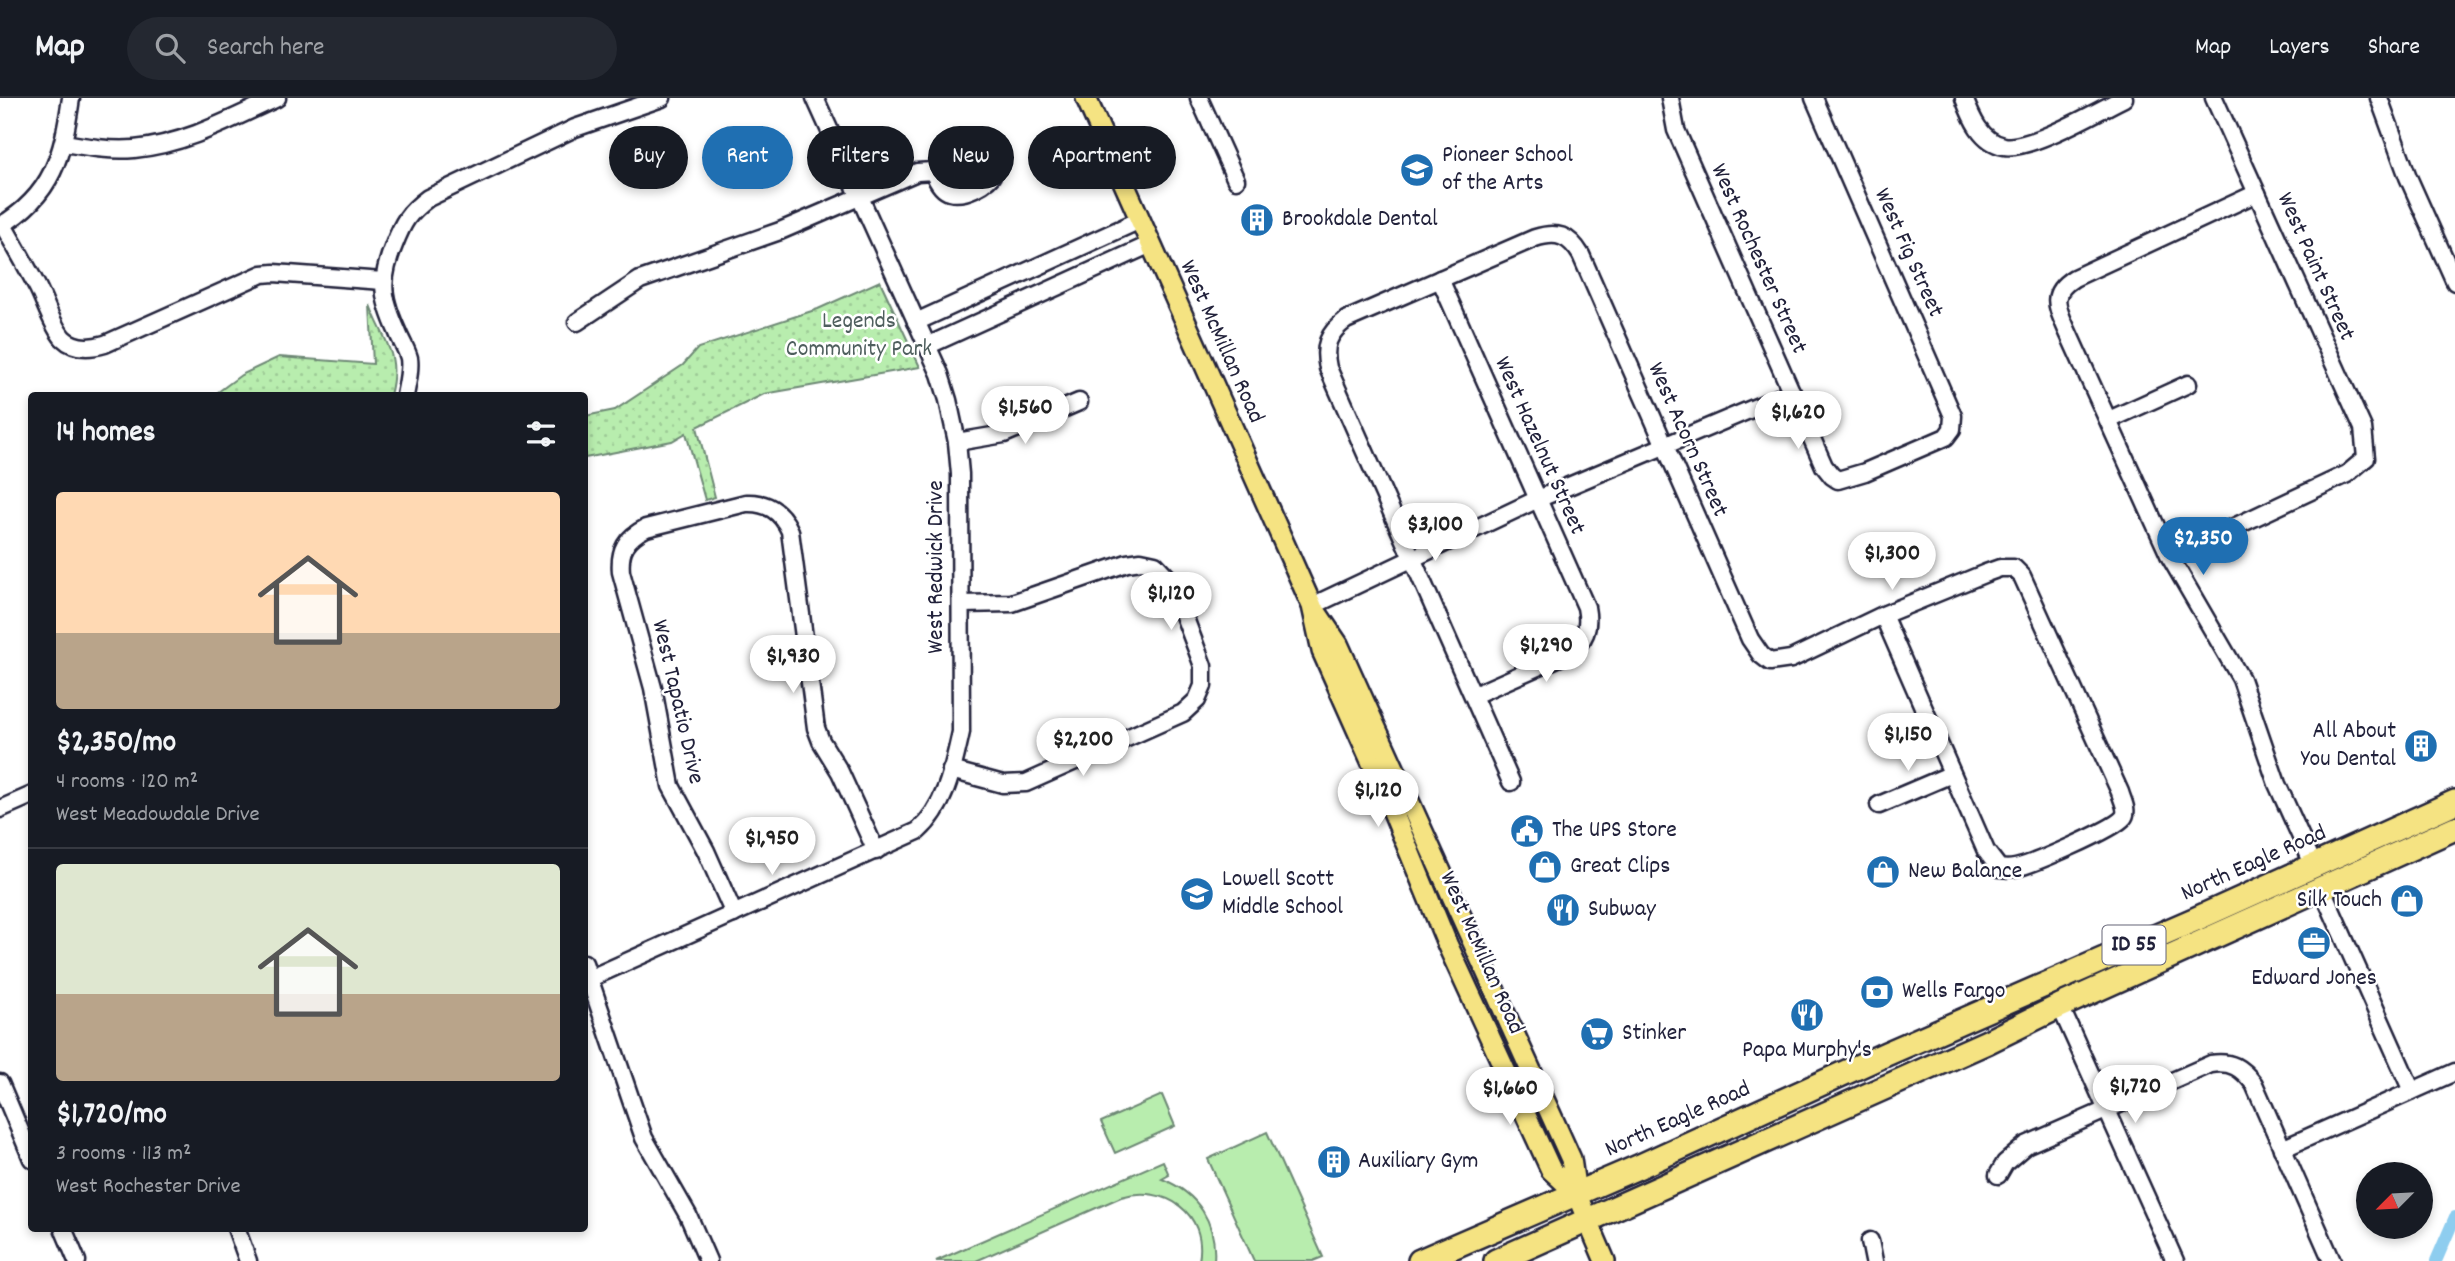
<!DOCTYPE html>
<html lang="en">
<head>
<meta charset="utf-8">
<style>
	:root { --surface:#171b24; --page:#242831; --text:#f1f3f6; --muted:#9ea1a6; --line:#363941; --accent:#1f6fb2 }
	body { margin:0; font-family:Dekko,sans-serif; background:var(--page); color:var(--text); height:100vh; display:flex; flex-direction:column; font-size:26px; white-space:nowrap }
	* { box-sizing:border-box; margin:0 }
	p { font-size:23px; color:var(--muted) }
	.icon { flex:none; width:38px; height:38px; fill:none; stroke:currentColor; stroke-width:2; stroke-linecap:round; stroke-linejoin:round }
	.map { position:relative; flex:1; overflow:hidden }
	.panel { position:absolute; left:28px; top:294px; width:560px; height:840px; display:flex; flex-direction:column; background:var(--surface); border-radius:7px; box-shadow:0 4px 10px #0003 }
	.panel>* { flex:none }
	.top-card { position:absolute; left:609px; top:28px; width:665px; height:63px; display:flex; gap:14px }
	.needle { width:46px; rotate:246deg }
	.tools { position:absolute; left:2356px; top:1064px; display:grid; gap:14px }
	.tools a { display:grid; place-items:center; width:77px; height:77px; border-radius:50%; background:var(--surface); box-shadow:0 4px 10px #0003; font-size:35px }
	.price { position:absolute; translate:-50% -60px; padding:0 16px; border-radius:24px; background:#fff; color:#222; font-size:23px; line-height:46px; filter:drop-shadow(0 2px 4px #0008) }
	.price::after { content:''; position:absolute; left:50%; top:42px; width:21px; height:16px; margin-left:-10px; background:inherit; clip-path:polygon(0 0,100% 0,50% 100%) }
	.price.on { background:var(--accent); color:#fff }
	ul { padding:0; list-style:none }
	li { display:grid; align-content:center; gap:14px; height:371px; padding:0 28px }
	li+li { border-top:2px solid var(--line) }
	li span { display:grid; place-items:center; height:217px; border-radius:7px; color:#555 }
	li>.icon { margin-inline-start:auto }
	span .icon { width:126px; height:126px; fill:#fffc; stroke-width:1 }
	li b { font-size:30px }
	h2 { display:flex; justify-content:space-between; align-items:center; height:84px; padding:0 28px; font-size:30px }
	.chip { padding:0 24px; border-radius:32px; background:var(--surface); box-shadow:0 4px 10px #0003; font-size:24px; line-height:63px }
	.chip.on { background:var(--accent); color:#fff }
	header { display:flex; align-items:center; gap:42px; box-sizing:border-box; height:98px; padding:0 35px; background:var(--surface); border-bottom:2px solid var(--line) }
	header strong { font-size:33px }
	nav { display:flex; gap:38px; margin-inline-start:auto; font-size:24px }
	.search { width:490px; height:63px; background:var(--page); display:flex; align-items:center; gap:18px; box-sizing:border-box; padding:0 24px; border-radius:38px; color:var(--muted); font-size:26px }
	.map>svg:first-child { display:block }
	.grass { fill:#b8edae; stroke:#6d8874; stroke-width:2 }
	.park { fill:url(#park-dots); stroke:#6d8874; stroke-width:2 }
	.lines { fill:none; stroke-linecap:round; stroke-linejoin:round }
	.canal { stroke:#8ecdef; stroke-width:12 }
	.minor-casing { stroke:#22223b; stroke-width:21 }
	.major-casing { stroke:#22223b; stroke-width:24 }
	.highway-casing { stroke:#22223b; stroke-width:28 }
	.minor { stroke:#fff; stroke-width:16 }
	.major { stroke:#f5e382; stroke-width:19 }
	.highway { stroke:#f5e382; stroke-width:23 }
	.labels { text-anchor:middle; dominant-baseline:central; stroke-width:5; stroke-linejoin:round; paint-order:stroke }
	.shield { fill:#fff; stroke:#646476; stroke-width:2 }
	.shield-label { font-size:23px; font-weight:bold; fill:#22223b }
	.poi-label { font-size:24px; fill:#22223b; stroke:#fff; text-anchor:start }
	.street-label { font-size:24px; fill:#22223b; stroke:#fff }
	.park-label { font-size:24px; fill:#4f5f5e; stroke:#fff }
</style>
</head>
<body>
<header>
<strong>Map</strong>
<div class="search"><svg class="icon" aria-label="search" viewBox="0 0 24 24"><circle cx="10" cy="10" r="6"/><path d="M15 15l6 6"/></svg>Search here</div>
<nav><a>Map</a><a>Layers</a><a>Share</a></nav>
</header>
<div class="map">
<svg width="2455" height="1163" viewBox="0 0 2455 1163">
	<defs>
		<pattern id="park-dots" width="8" height="8" patternUnits="userSpaceOnUse" patternTransform="scale(1.75)"><rect width="8" height="8" fill="#b8edae"/><path d="M2 2h.1M6 6h.1" fill="none" stroke="#9ecb97" stroke-width="1.8" stroke-linecap="round"/></pattern>
	</defs>
	<rect width="100%" height="100%" fill="#fff"/>
	<filter id="ink" filterUnits="userSpaceOnUse"><feTurbulence type="fractalNoise" baseFrequency=".0143" numOctaves="2"/><feDisplacementMap in="SourceGraphic" scale="14" xChannelSelector="R" yChannelSelector="G"/><feConvolveMatrix kernelMatrix="1 2 1 2 8 2 1 2 1" color-interpolation-filters="sRGB"/></filter>
	<g filter="url(#ink)">
		<!-- grass -->
		<g class="grass">
			<path d="M1162,997L1175,1028L1115,1055L1101,1024Z"/>
			<path d="M1267,1034L1323,1159L1313,1163H1254L1208,1061Z"/>
			<path d="M1163,1063L1169,1077L1162,1081C1198,1095 1217,1125 1214,1163H1199C1208,1115 1165,1086 1121,1099L976,1163H936Z"/>
		</g>
		<!-- park -->
		<g class="park">
			<path d="M880,183L920,269L764,296L697,329L715,399L705,402L686,335L672,343L585,360V318L615,312L683,267L698,250L818,211Z"/>
			<path d="M370,207C384,244 401,256 390,297H214L241,277L279,259L373,266Z"/>
		</g>
		<g class="lines">
			<!-- canal -->
			<path class="canal" d="M2436,1163L2455,1119"/>
			<!-- minor casing -->
			<g class="minor-casing">
				<g id="minor">
					<path d="M1199,0L1236,82"/>
					<path d="M1670,0L1676,32L1824,368L1832,378L1838,382L1865,374L1946,339L1952,331L1953,318L1814,0"/>
					<path d="M1964,0C1971,19 1981,44 2004,48C2029,53 2099,12 2124,0"/>
					<path d="M2379,0L2408,79L2455,184"/>
					<path d="M64,45C87,49 111,53 134,51C186,46 231,21 277,0"/>
					<path d="M2257,95L2074,180C2050,195 2056,207 2066,230L2170,459L2241,581L2277,686L2314,768"/>
					<path d="M3,127C15,148 27,169 38,190C46,206 52,227 63,240C75,252 91,250 105,246L262,176L274,175L383,183"/>
					<path d="M0,128C53,97 63,56 71,0"/>
					<path d="M1440,181L1586,509C1590,530 1586,543 1567,556L1474,597"/>
					<path d="M577,224L640,182L780,133L917,74L933,73C944,54 989,38 994,74C988,86 964,98 950,94C941,92 936,81 933,73"/>
					<path d="M916,224L1140,122"/>
					<path d="M927,248L1151,146"/>
					<path d="M405,298C407,286 411,272 409,260C407,252 401,243 398,235C382,200 379,183 394,147C403,124 408,115 428,100L575,30L662,0"/>
					<path d="M2109,322L2188,286"/>
					<path d="M957,344L1004,336L1079,304"/>
					<path d="M2170,459L2347,376L2366,360L2363,330L2214,0"/>
					<path d="M1312,508L1538,401L1792,294"/>
					<path d="M951,672L1003,686L1026,685L1183,615L1197,602L1203,588V568L1171,483L1155,466L1141,463L1127,465L1012,505L961,506"/>
					<path d="M1511,684L1328,270C1323,248 1328,235 1346,222L1535,140C1557,133 1569,137 1581,157L1750,541L1761,557L1770,564L1791,561L1883,517L1986,475L2000,470H2014L2022,478L2120,694C2122,702 2129,713 2123,720C2114,731 2032,767 2015,770C2009,771 2005,771 1999,770L1986,753L1883,517"/>
					<path d="M1879,707L1952,676"/>
					<path d="M0,711L32,697"/>
					<path d="M2322,791L2412,993"/>
					<path d="M734,816L706,753L671,688L653,590L621,474C619,452 626,440 646,430L746,405C767,404 781,413 790,433L816,630L821,643L840,674L876,753"/>
					<path d="M584,865L644,1040L688,1117L708,1163"/>
					<path d="M584,883L918,733C946,708 953,670 961,634L960,376L957,344L948,302L940,276L815,0"/>
					<path d="M2060,908L2175,1163"/>
					<path d="M0,985L32,1061"/>
					<path d="M2282,1051L2455,974"/>
					<path d="M1998,1077L2005,1065L2026,1047L2211,966C2231,963 2241,969 2254,986L2332,1163"/>
					<path d="M63,1130L77,1163"/>
					<path d="M236,1130L248,1163"/>
					<path d="M1870,1143L1874,1163"/>
				</g>
			</g>
			<!-- major casing -->
			<g class="major-casing">
				<g id="major">
					<path d="M1086,0L1312,508L1322,553L1384,692L1448,848L1551,1072L1576,1095"/>
					<path d="M1317,515L1338,546L1571,1061L1576,1095L1605,1163"/>
				</g>
			</g>
			<!-- highway casing -->
			<g class="highway-casing">
				<g id="highway">
					<path d="M1420,1163L1638,1069L1886,956L2196,821L2455,704"/>
					<path d="M1496,1163L1987,944L2060,908L2455,730"/>
				</g>
			</g>
			<!-- minor -->
			<use href="#minor" class="minor"/>
			<!-- major -->
			<use href="#major" class="major"/>
			<!-- highway -->
			<use href="#highway" class="highway"/>
		</g>
	</g>
	<!-- icons -->
	<defs>
		<g id="school-disc" transform="scale(1.75)"><circle r="9.5" fill="#1f6fb2" stroke="#fff"/><path d="M0-5L7-2L0 1L-7-2ZM-4 1L0 2.5L4 1V4Q0 6-4 4Z" fill="#fff"/></g>
		<g id="building-disc" transform="scale(1.75)"><circle r="9.5" fill="#1f6fb2" stroke="#fff"/><path d="M-4-6H4V6H1V3H-1V6H-4ZM-2.5-4.3h1.7v1.8h-1.7ZM.8-4.3h1.7v1.8H.8ZM-2.5-1h1.7V.8h-1.7ZM.8-1h1.7V.8H.8Z" fill="#fff"/></g>
		<g id="civic-disc" transform="scale(1.75)"><circle r="9.5" fill="#1f6fb2" stroke="#fff"/><path d="M-.6-6.5H3V-4.5H.6V-3L4-1V1h2V6H-6V1h2V-1L-.6-3ZM-1.2 2.5V6h2.4V2.5Z" fill="#fff"/></g>
		<g id="shop-disc" transform="scale(1.75)"><circle r="9.5" fill="#1f6fb2" stroke="#fff"/><path d="M-5-2.5h2.3a2.7 3.5 0 0 1 5.4 0H5L5.5 6h-11ZM-1.5-2.5h3a1.5 2.3 0 0 0-3 0Z" fill="#fff"/></g>
		<g id="restaurant-disc" transform="scale(1.75)"><circle r="9.5" fill="#1f6fb2" stroke="#fff"/><path d="M-5-6h1v4h1v-4h1v4h1v-4h1v5L-1.5 .5V6h-2V.5L-5-1ZM5-6V6H3V1.5H1.5Q1.5-4 5-6Z" fill="#fff"/></g>
		<g id="office-disc" transform="scale(1.75)"><circle r="9.5" fill="#1f6fb2" stroke="#fff"/><path d="M-6-3h4V-5.5h4V-3h4V5H-6ZM-1-4.5V-3h2v-1.5ZM-6 0V1H6V0Z" fill="#fff"/></g>
		<g id="bank-disc" transform="scale(1.75)"><circle r="9.5" fill="#1f6fb2" stroke="#fff"/><path d="M-6-4H6V4H-6ZM0-2.3a2.3 2.3 0 1 0 0 4.6a2.3 2.3 0 1 0 0-4.6Z" fill="#fff"/></g>
		<g id="supermarket-disc" transform="scale(1.75)"><circle r="9.5" fill="#1f6fb2" stroke="#fff"/><path d="M-6-5.5h2.5l.6 2H6L4.5 2H-2.5L-4.4-4H-6ZM-1.5 3.2a1.3 1.3 0 1 0 .1 0ZM3 3.2a1.3 1.3 0 1 0 .1 0Z" fill="#fff"/></g>
	</defs>
	<g fill-rule="evenodd">
		<use href="#school-disc" x="1417" y="72"/>
		<use href="#building-disc" x="1257" y="122"/>
		<use href="#building-disc" x="2421" y="648"/>
		<use href="#civic-disc" x="1527" y="733"/>
		<use href="#shop-disc" x="1545" y="769"/>
		<use href="#shop-disc" x="1883" y="774"/>
		<use href="#school-disc" x="1197" y="796"/>
		<use href="#shop-disc" x="2407" y="803"/>
		<use href="#restaurant-disc" x="1563" y="812"/>
		<use href="#office-disc" x="2314" y="845"/>
		<use href="#bank-disc" x="1877" y="894"/>
		<use href="#restaurant-disc" x="1807" y="917"/>
		<use href="#supermarket-disc" x="1597" y="936"/>
		<use href="#building-disc" x="1334" y="1064"/>
	</g>
	<g class="labels">
		<!-- shield labels -->
		<rect class="shield" x="2102.5" y="827.5" width="63" height="39" rx="5"/>
		<g class="shield-label">
			<text x="2134" y="847">ID 55</text>
		</g>
		<!-- poi labels -->
		<g class="poi-label">
			<text x="1442" y="58">Pioneer School<tspan x="1442" dy="28">of the Arts</tspan></text>
			<text x="1282" y="122">Brookdale Dental</text>
			<text x="2396" y="634" text-anchor="end">All About<tspan x="2396" dy="28">You Dental</tspan></text>
			<text x="1552" y="733">The UPS Store</text>
			<text x="1570" y="769">Great Clips</text>
			<text x="1908" y="774">New Balance</text>
			<text x="1222" y="782">Lowell Scott<tspan x="1222" dy="28">Middle School</tspan></text>
			<text x="2382" y="803" text-anchor="end">Silk Touch</text>
			<text x="1588" y="812">Subway</text>
			<text x="2314" y="881" text-anchor="middle">Edward Jones</text>
			<text x="1902" y="894">Wells Fargo</text>
			<text x="1622" y="936">Stinker</text>
			<text x="1807" y="953" text-anchor="middle">Papa Murphy's</text>
			<text x="1358" y="1064">Auxiliary Gym</text>
		</g>
		<!-- street labels -->
		<g class="street-label">
			<text transform="translate(1908 155) rotate(66)">West Fig Street</text>
			<text transform="translate(1758 161) rotate(66)">West Rochester Street</text>
			<text transform="translate(2315 169) rotate(66)">West Paint Street</text>
			<text transform="translate(1221 244) rotate(66)">West McMillan Road</text>
			<text transform="translate(1687 342) rotate(66)">West Acorn Street</text>
			<text transform="translate(1539 348) rotate(66)">West Hazelnut Street</text>
			<text transform="translate(937 469) rotate(-90)">West Redwick Drive</text>
			<text transform="translate(677 604) rotate(77)">West Tapatio Drive</text>
			<text transform="translate(2254 766) rotate(-24)">North Eagle Road</text>
			<text transform="translate(1481 855) rotate(66)">West McMillan Road</text>
			<text transform="translate(1678 1022) rotate(-24)">North Eagle Road</text>
		</g>
		<!-- park labels -->
		<g class="park-label">
			<text x="859" y="224">Legends<tspan x="859" dy="28">Community Park</tspan></text>
		</g>
	</g>
</svg>
<div class="tools">
<a><svg class="needle" viewBox="-14 -14 28 28"><path d="M0-13l5 13h-10z" fill="#e53935"/><path d="M0 13l5-13h-10z" fill="#9ea1a6"/></svg></a>
</div>
<b class="price" style="left:1025px;top:348px">$1,560</b>
<b class="price" style="left:1798px;top:353px">$1,620</b>
<b class="price" style="left:1435px;top:465px">$3,100</b>
<b class="price on" style="left:2203px;top:479px">$2,350</b>
<b class="price" style="left:1892px;top:494px">$1,300</b>
<b class="price" style="left:1171px;top:534px">$1,120</b>
<b class="price" style="left:1546px;top:586px">$1,290</b>
<b class="price" style="left:793px;top:597px">$1,930</b>
<b class="price" style="left:1908px;top:675px">$1,150</b>
<b class="price" style="left:1083px;top:680px">$2,200</b>
<b class="price" style="left:1378px;top:731px">$1,120</b>
<b class="price" style="left:772px;top:779px">$1,950</b>
<b class="price" style="left:2135px;top:1027px">$1,720</b>
<b class="price" style="left:1510px;top:1029px">$1,660</b>
<div class="top-card">
<a class="chip">Buy</a>
<a class="chip on">Rent</a>
<a class="chip">Filters</a>
<a class="chip">New</a>
<a class="chip">Apartment</a>
</div>
<section class="panel">
<h2>14 homes<svg class="icon" aria-label="filters" viewBox="0 0 24 24"><path d="M4 7h16M4 17h16"/><circle cx="9" cy="7" r="2"/><circle cx="15" cy="17" r="2"/></svg></h2>
<ul>
<li><span style="background:linear-gradient(#ffd9b3 65%,#b9a48a 0)"><svg class="icon" aria-label="home" viewBox="0 0 24 24"><path d="M3 11l9-7 9 7M6 9v11h12V9"/></svg></span><div><b>$2,350/mo</b><p>4 rooms · 120 m²</p><p>West Meadowdale Drive</p></div></li>
<li><span style="background:linear-gradient(#dfe7d0 60%,#b9a48a 0)"><svg class="icon" aria-label="home" viewBox="0 0 24 24"><path d="M3 11l9-7 9 7M6 9v11h12V9"/></svg></span><div><b>$1,720/mo</b><p>3 rooms · 113 m²</p><p>West Rochester Drive</p></div></li>
</ul>
</section>
</div>
</body>
</html>
